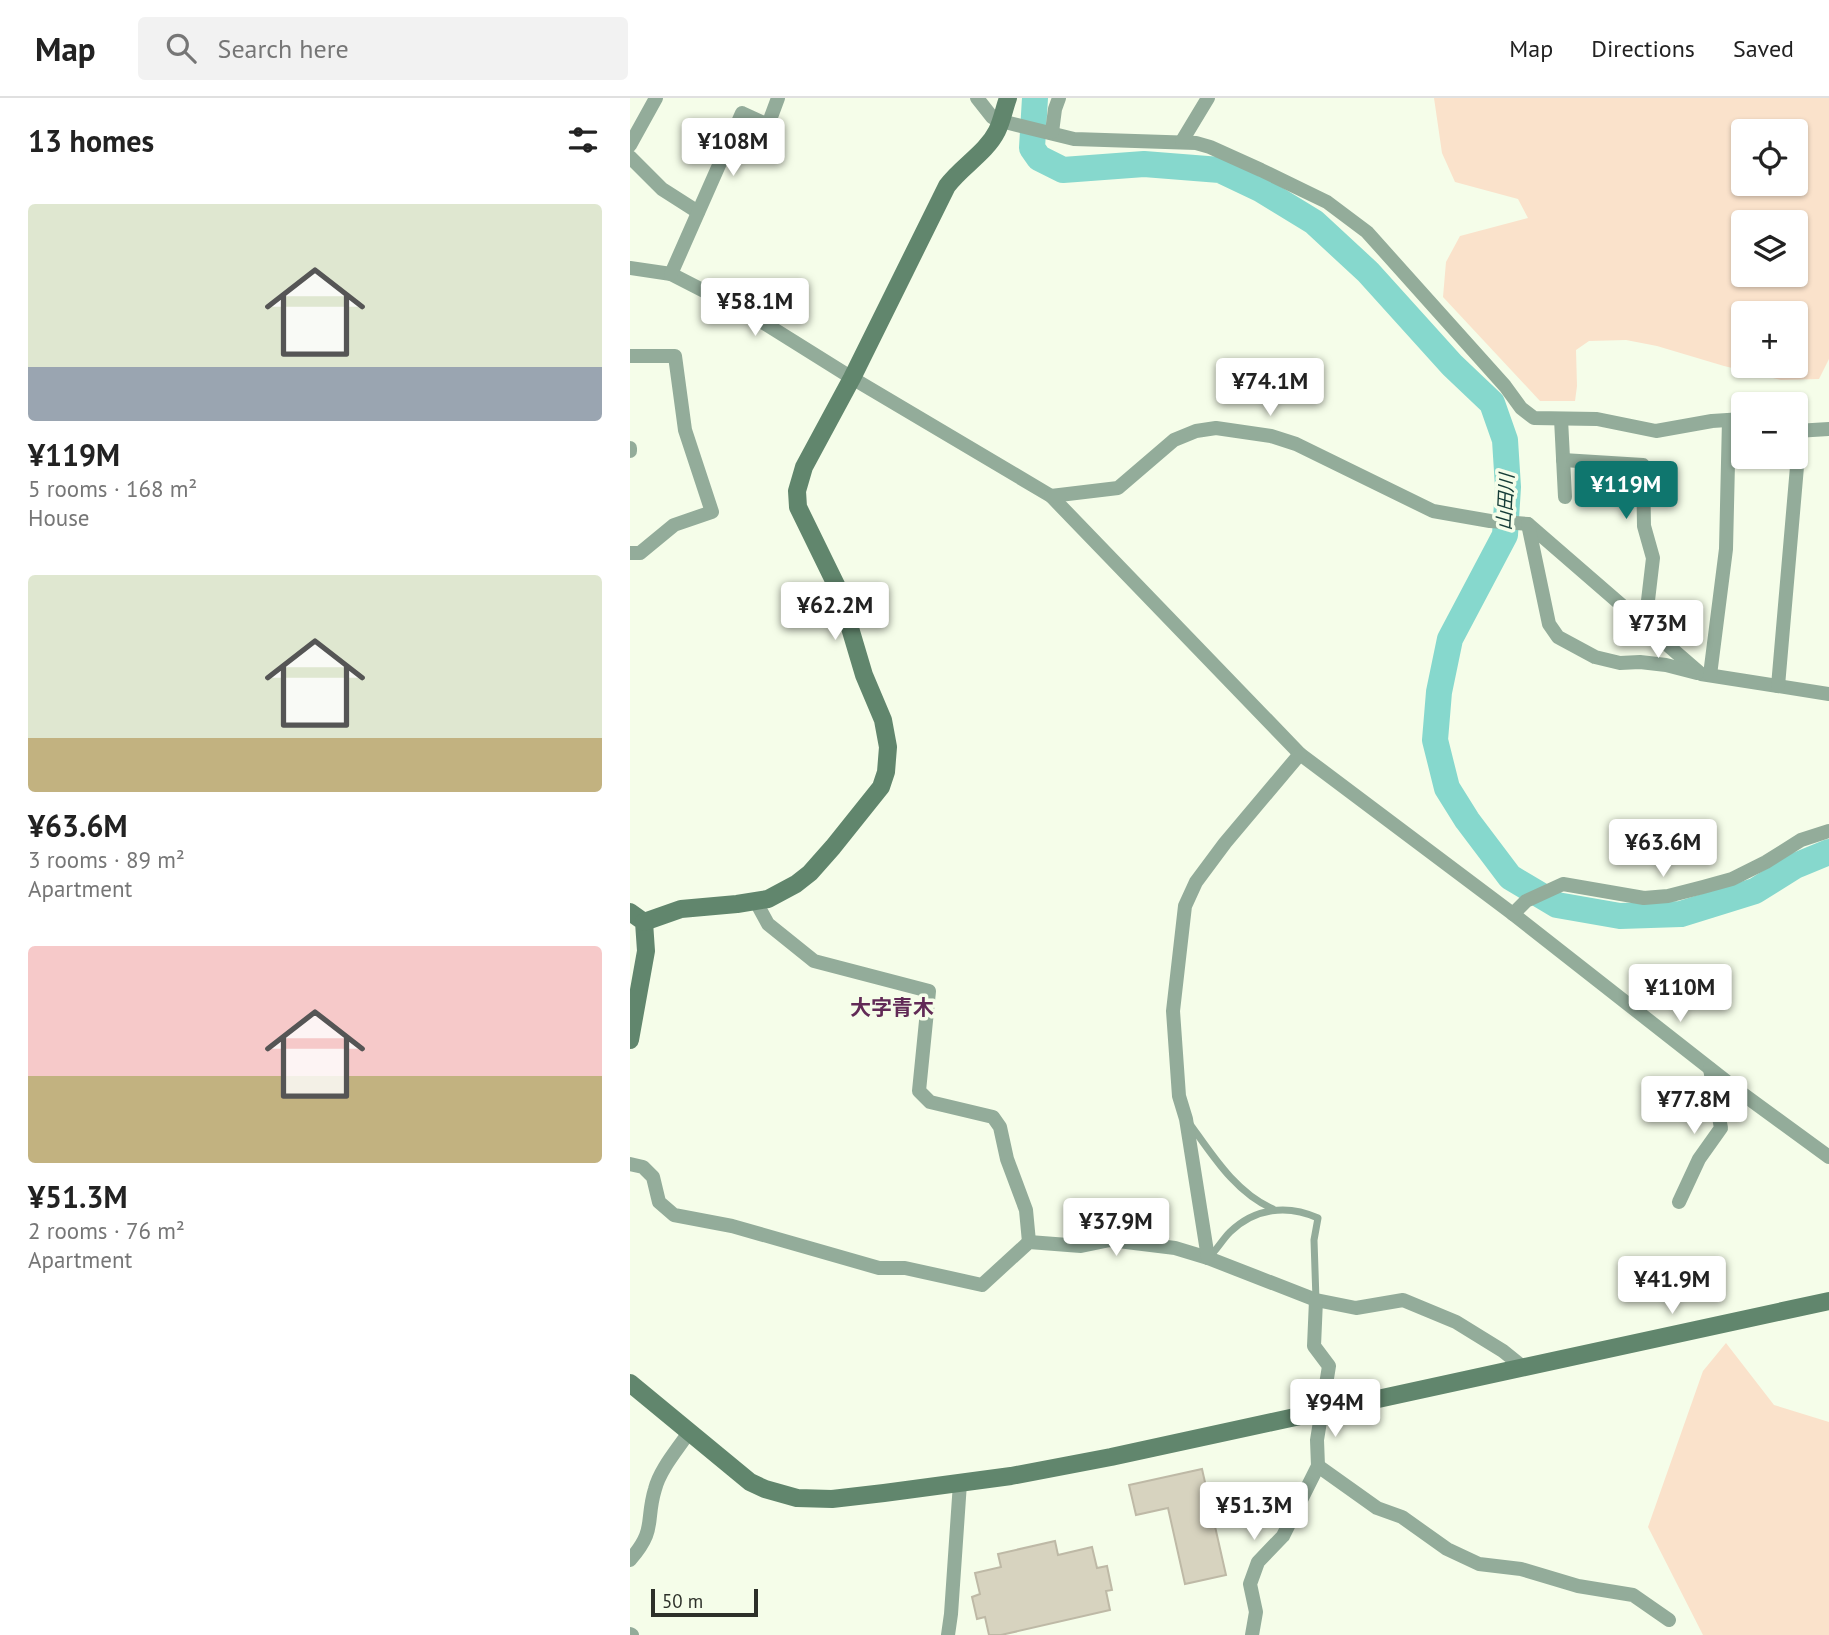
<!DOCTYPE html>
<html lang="en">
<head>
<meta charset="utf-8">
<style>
	:root { --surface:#fff; --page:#f2f2f2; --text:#222; --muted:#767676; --line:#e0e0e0; --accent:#0f766e }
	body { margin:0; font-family:"PT Sans","Noto Sans JP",sans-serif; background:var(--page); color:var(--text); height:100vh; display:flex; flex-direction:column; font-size:26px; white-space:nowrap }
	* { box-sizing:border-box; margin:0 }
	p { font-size:23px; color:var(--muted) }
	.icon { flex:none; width:38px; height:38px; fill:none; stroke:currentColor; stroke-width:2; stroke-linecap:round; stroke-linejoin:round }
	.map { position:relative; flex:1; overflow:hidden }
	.panel { display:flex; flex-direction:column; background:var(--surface); width:630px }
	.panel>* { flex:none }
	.controls { position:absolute; left:1101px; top:21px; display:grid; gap:14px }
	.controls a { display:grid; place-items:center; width:77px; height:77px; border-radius:7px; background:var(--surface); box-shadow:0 2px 5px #0004; font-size:35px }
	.scale { position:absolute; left:21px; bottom:18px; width:107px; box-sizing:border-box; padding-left:7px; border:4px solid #2d3029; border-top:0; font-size:19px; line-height:24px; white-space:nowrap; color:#2d3029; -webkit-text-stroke:5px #f5fde9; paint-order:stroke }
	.price { position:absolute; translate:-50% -60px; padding:0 16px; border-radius:7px; background:#fff; color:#222; font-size:23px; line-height:46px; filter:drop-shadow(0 2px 4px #0008) }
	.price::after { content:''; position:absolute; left:50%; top:42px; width:21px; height:16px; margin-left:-10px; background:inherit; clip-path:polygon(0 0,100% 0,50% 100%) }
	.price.current { background:var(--accent); color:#fff }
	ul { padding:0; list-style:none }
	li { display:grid; align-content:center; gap:14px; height:371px; padding:0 28px }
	li span { display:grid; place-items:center; height:217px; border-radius:7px; color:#555 }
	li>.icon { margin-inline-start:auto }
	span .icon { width:126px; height:126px; fill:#fffc; stroke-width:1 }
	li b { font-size:30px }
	h2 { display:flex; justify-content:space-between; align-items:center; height:84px; padding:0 28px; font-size:30px }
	header { display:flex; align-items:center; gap:42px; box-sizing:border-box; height:98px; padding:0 35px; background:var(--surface); border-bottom:2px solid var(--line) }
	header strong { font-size:33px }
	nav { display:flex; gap:38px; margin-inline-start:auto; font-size:24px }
	.search { width:490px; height:63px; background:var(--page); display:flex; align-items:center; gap:18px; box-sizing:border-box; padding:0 24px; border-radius:7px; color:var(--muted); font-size:26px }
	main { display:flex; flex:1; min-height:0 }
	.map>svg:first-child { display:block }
	.green { fill:#fae2cb; fill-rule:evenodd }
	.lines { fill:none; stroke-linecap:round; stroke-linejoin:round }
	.river { stroke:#86d8cd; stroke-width:26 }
	.building { fill:#d7d3bf; stroke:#beb9a6; stroke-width:2 }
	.lane { stroke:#93ac9a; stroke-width:7 }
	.street { stroke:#93ac9a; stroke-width:14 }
	.secondary { stroke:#61866d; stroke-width:18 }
	.labels { text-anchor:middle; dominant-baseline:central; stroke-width:7; stroke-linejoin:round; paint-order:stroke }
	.water-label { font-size:19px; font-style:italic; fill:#153c37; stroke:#f5fde9 }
	.quarter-label { font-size:21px; font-weight:bold; fill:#612a56; stroke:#f5fde9 }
</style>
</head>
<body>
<header>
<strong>Map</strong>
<div class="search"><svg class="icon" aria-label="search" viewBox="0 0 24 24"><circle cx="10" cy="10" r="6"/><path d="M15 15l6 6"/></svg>Search here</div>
<nav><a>Map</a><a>Directions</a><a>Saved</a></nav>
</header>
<main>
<section class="panel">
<h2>13 homes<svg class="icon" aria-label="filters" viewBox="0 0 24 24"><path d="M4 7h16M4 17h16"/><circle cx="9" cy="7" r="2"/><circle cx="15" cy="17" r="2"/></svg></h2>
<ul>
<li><span style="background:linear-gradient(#dfe7d0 75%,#9aa5b1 0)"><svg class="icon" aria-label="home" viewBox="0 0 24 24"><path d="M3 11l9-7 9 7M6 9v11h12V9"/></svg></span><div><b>¥119M</b><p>5 rooms · 168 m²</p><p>House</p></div></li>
<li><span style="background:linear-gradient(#dfe7d0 75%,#c2b280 0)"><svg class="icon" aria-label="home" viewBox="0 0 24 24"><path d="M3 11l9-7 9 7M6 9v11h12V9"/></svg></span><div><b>¥63.6M</b><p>3 rooms · 89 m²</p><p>Apartment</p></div></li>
<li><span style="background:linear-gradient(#f6c9c9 60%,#c2b280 0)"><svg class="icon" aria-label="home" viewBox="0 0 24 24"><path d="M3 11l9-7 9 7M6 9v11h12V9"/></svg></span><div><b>¥51.3M</b><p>2 rooms · 76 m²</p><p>Apartment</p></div></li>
</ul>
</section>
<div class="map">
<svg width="1199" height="1537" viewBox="0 0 1199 1537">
	<rect width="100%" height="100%" fill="#f5fde9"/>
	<!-- green -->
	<g class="green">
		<path d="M804,0H1199V261L1189,281L1151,282L1094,268L1027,248L996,242L959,243L946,252L947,288L945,303H910L813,199L816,164L830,138L898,120L888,101L825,84L812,55ZM1113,33H1166V86H1113ZM1113,124H1166V177H1113ZM1113,215H1166V268H1113Z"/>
		<path d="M1096,1245L1144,1307L1199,1324V1537H1073L1018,1429L1073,1273Z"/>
	</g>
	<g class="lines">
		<!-- river -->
		<path class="river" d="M405,0L402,50L409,60L433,72L514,66L590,72L630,91L684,124L738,174L822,267L862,305L875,342L878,389L875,437L820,541L809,594L805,642L817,690L837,722L880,779L927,807L990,818L1051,816L1125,793L1165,768L1199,754"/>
	</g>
	<!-- building -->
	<g class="building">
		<path d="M572,1371L596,1477L555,1486L538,1410L506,1417L499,1387Z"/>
		<path d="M425,1443L428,1457L462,1449L467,1470L477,1468L482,1492L476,1493L480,1512L371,1537H359L355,1519L347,1521L342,1499L350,1496L345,1475L371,1469L368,1456Z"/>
	</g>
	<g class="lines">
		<!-- lane -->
		<g class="lane">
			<path d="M560,1026C583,1058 606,1095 643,1111"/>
			<path d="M578,1160C587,1152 592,1142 600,1134C625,1110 657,1106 688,1120L684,1142L686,1202"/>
		</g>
		<!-- street -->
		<g class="street">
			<path d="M347,0L362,19L371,23L444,41L566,45L580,49L631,72L697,104L737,134L875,288L891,310L904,320L967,321L1026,333L1082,323L1113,321"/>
			<path d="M422,34L425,11L429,0"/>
			<path d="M552,43L578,0"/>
			<path d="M0,47L26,0"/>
			<path d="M0,59L32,91L68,114"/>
			<path d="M0,170L41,176L121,217L222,280L421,398L670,656L883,816L1110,994L1199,1059"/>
			<path d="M41,176L112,15L138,27L148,0"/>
			<path d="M0,258H45L55,332L82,414L44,427L10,455H0"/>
			<path d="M931,321L935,399"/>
			<path d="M1166,333L1199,331"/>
			<path d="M0,350V353"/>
			<path d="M933,362L1013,367L1014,428L1023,460L1015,528"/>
			<path d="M421,398L488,390L544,342L566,333L586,330L641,338L666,346L803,413L860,423L898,426L1071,576L1199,596"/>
			<path d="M898,426L919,526L928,539L965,559L990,565L1010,564L1036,567L1067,575"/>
			<path d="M1080,577L1096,451L1099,322"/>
			<path d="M1148,588L1170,334"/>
			<path d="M126,804L138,826L184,863L299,893L289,993L300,1004L363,1019L370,1029L377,1061L396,1112L399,1144"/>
			<path d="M883,816L896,803L933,786L1014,800L1038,798L1073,789L1102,781L1136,764L1171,742L1199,733"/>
			<path d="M0,1066L13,1069L23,1079L29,1104L44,1117L102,1128L249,1170H275L352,1187L399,1144L451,1148L480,1142L545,1150L578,1160L686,1202L726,1210L773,1202L826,1224L873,1253L893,1269"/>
			<path d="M1049,1104L1069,1061L1091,1030L1080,971"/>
			<path d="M578,1160L556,1021L549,998L543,913L555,808L566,784L595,745L670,656"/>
			<path d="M688,1368L747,1410L772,1419L817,1451L849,1466L891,1471L948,1488L1003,1497L1039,1522"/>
			<path d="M0,1462C27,1431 15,1424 25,1391C30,1371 48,1351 59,1334"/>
			<path d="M0,1536L2,1537"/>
			<path d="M318,1537L321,1516L330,1385"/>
			<path d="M622,1537L626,1514L620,1486L628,1464L653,1438L688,1368L687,1342L699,1268L684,1248L686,1202"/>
		</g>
		<!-- secondary -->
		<g class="secondary">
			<path d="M0,814L14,824L16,853L0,942"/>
			<path d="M14,824L51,811L107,806L138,801L166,786L180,775L203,749L251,689L256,674L258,649L253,622L234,577L209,493L168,409L167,393L174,369L222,280L317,88C332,68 356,55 367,33C372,23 374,11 378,0"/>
			<path d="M0,1285L120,1384L135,1391L167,1400L202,1401L254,1395L381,1378L481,1359L1199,1203"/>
		</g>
	</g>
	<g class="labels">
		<!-- water labels -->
		<g class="water-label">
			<text transform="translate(875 404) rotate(-87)">山田川</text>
		</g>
		<!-- quarter labels -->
		<g class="quarter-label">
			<text x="262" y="909">大字青木</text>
		</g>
	</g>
</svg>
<div class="controls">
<a><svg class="icon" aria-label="locate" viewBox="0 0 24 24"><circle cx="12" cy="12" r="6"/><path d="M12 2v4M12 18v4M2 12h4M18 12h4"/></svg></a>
<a><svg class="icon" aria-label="layers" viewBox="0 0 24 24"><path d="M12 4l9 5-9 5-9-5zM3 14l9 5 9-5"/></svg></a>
<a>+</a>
<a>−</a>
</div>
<div class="scale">50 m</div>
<b class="price" style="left:103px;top:80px">¥108M</b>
<b class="price" style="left:125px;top:240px">¥58.1M</b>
<b class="price" style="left:640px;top:320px">¥74.1M</b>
<b class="price current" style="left:996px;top:423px">¥119M</b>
<b class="price" style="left:205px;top:544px">¥62.2M</b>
<b class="price" style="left:1028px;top:562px">¥73M</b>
<b class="price" style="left:1033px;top:781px">¥63.6M</b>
<b class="price" style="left:1050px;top:926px">¥110M</b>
<b class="price" style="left:1064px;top:1038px">¥77.8M</b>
<b class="price" style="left:486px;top:1160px">¥37.9M</b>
<b class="price" style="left:1042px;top:1218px">¥41.9M</b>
<b class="price" style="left:705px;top:1341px">¥94M</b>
<b class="price" style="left:624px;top:1444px">¥51.3M</b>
</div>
</main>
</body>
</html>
